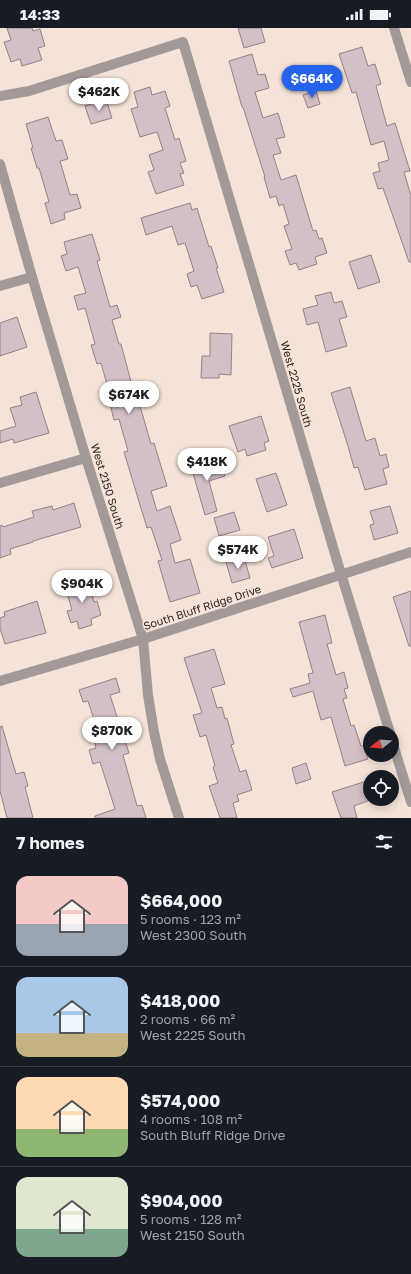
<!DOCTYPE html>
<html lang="en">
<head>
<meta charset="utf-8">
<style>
	:root { --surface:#171b24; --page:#20242c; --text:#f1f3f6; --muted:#9ea1a6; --line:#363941; --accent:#2563eb }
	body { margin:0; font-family:"Golos Text",sans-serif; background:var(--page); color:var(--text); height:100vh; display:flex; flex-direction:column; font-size:15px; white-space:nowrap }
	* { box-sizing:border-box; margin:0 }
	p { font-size:13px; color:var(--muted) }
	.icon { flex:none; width:22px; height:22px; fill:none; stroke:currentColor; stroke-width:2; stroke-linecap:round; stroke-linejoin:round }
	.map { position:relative; height:790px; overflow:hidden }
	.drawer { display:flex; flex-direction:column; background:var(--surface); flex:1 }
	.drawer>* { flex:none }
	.needle { width:26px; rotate:253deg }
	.tools { position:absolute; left:363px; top:698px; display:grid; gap:8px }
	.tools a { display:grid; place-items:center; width:36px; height:36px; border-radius:50%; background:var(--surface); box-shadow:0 2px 10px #0003; font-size:20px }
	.price { position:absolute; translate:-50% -34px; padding:0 9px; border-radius:14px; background:#fff; color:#222; font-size:13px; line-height:26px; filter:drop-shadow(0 1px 2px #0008) }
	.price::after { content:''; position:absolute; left:50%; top:24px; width:12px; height:9px; margin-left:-6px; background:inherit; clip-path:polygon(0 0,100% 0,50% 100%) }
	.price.current { background:var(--accent); color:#fff }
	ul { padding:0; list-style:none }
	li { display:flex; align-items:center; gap:12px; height:100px; padding:0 16px }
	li+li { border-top:1px solid var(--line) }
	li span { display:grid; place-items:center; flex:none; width:112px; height:80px; border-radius:12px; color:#555 }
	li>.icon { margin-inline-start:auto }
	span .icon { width:48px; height:48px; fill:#fffc; stroke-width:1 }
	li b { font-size:17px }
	h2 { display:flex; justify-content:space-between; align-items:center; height:48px; padding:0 16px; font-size:17px }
	.status { display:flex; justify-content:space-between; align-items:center; height:28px; padding:0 20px; background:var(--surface); direction:ltr }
	.status svg { height:11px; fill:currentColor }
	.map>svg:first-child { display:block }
	.building { fill:#d3bfc6; stroke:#958289 }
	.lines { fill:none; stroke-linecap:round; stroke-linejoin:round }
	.minor { stroke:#a39999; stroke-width:10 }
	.labels { text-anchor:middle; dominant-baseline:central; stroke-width:3; stroke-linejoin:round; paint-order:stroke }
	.street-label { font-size:11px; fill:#2e2723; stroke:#f5e3d7 }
</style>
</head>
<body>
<div class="status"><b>14:33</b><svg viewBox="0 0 49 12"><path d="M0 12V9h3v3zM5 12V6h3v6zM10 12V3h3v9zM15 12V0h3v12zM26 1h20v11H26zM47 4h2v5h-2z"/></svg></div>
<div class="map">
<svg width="411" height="790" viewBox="0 0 411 790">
	<rect width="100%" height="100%" fill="#f5e3d7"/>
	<!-- building -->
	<g class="building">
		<path d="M7,0H32L33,3L40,1L45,18L38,20L42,32L22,38L20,31L11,34L4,14L11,12Z"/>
		<path d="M238,0H261L265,14L244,20Z"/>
		<path d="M362,19L368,38L375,36L381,56L376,58L387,98L395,95L410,143L404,144L411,168V234H409L383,160L378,161L373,145L380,143L378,135L389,132L384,113L371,117L356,64L352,65L339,26Z"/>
		<path d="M252,26L258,47L265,46L269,60L255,64L263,90L278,85L285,109L276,111L281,125L273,127L281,152L296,147L313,203L316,202L319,211L322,210L327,225L315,229L317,236L299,242L296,235L290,237L285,223L292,221L284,198L289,196L283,176L279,178L276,168L270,170L264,149H265L243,79H242L229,33Z"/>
		<path d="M150,59L152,67L165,63L170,78L165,80L175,112L179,110L186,133L180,135L184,145L180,146L184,157L156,166L148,144L154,142L149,127L163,122L157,104L140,109L131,81L138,79L134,64Z"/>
		<path d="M316,63L320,76L308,80L303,67Z"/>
		<path d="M106,71L112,90L91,96L85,78Z"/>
		<path d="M48,89L56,113L62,112L68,131L60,133L70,167L77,166L81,180L64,185L65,191L51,196L45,175L49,174L39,140H37L31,120H33L26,96Z"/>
		<path d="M190,175L192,182L197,180L209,219L211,218L218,240H216L224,264L202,271L197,257L191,259L187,246L194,243L185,215L178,217L172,198L146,207L141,190Z"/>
		<path d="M92,206L100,232L97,233L110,279L117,277L121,289L112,292L119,316H121L134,365L136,364L151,416L154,415L167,458L151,463L157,483L170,478L181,512L170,516L175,535L190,531L200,565L170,574L158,533L162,532L151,499L147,500L124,424L128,423L119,391L114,392L109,372L111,371L101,335L97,336L91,317L95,316L85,280L78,282L74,268L86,265L78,239L66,243L61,228L67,226L64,214Z"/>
		<path d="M371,227L380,254L358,261L349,234Z"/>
		<path d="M331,264L334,275L342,273L347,289L339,291L347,318L326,324L318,294L307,297L303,281L318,277L315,268Z"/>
		<path d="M17,289L27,319L0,328V295Z"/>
		<path d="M210,305L232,306L231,347L219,346V350H201L202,328H210Z"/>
		<path d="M350,359L366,413L375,410L380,428L386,426L389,439L383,441L387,456L365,462L358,439L354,440L348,418L331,365Z"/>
		<path d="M36,364L49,405L14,415L13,411L0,415V403L16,398L10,380L22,377L20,369Z"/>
		<path d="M261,388L269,413L264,415L266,422L247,428L245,421L238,424L229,398Z"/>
		<path d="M220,430L225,448L209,453L217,483L205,487L191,438Z"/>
		<path d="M276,445L287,477L267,484L256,451Z"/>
		<path d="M74,475L81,499L33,513V514L10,521L11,526L0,530V498L2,497L3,499L34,489L32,483L52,478L53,482Z"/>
		<path d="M390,478L398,505L374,512L370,497L374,496L370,483Z"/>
		<path d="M234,484L240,502L219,508L214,490Z"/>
		<path d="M294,501L303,530L272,540L268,530L274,528L268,509Z"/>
		<path d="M244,529L250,550L232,555L226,534Z"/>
		<path d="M87,551L94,574L97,573L101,587L91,591L92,597L79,601L77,593L71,595L67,583L72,582L65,558Z"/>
		<path d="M411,563V618H409L393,569Z"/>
		<path d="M37,573L46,605L5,616L0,600V590L5,588L4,584Z"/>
		<path d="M325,587L332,615L327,616L336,647L344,644L348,660L344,661L347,670L343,671L351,698L354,697L361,718L364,717L368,731L345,738L331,689L321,692L313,663L293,669L290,661L310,655L308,646L313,645L299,594Z"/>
		<path d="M214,621L225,656L211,660L217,680L222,679L225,691L227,690L234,716L231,717L240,744L246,742L252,762L237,767L239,773L233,775L237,790H220L209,758L218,755L213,739L215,738L206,707L200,709L193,687L202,685L184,630Z"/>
		<path d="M116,650L120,664L110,667L129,725L123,727L137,778L142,777L146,790H95V788L115,781L100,734L93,736L89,722L96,720L94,712L100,710L88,673L83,674L79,662Z"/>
		<path d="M2,698L16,746L24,744L28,758L25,759L33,790H7L0,763V699Z"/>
		<path d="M306,735L311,751L296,756L292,740Z"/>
		<path d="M370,752V772L354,778L357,790H341L332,764Z"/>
	</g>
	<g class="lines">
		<!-- minor -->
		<g class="minor">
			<path d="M394,0L411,54"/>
			<path d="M0,68L29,63L183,14L338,536L390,705"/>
			<path d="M0,136L32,249L86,430L143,611L148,667L154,704L160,731L179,790"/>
			<path d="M0,258L32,249"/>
			<path d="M0,455L86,430"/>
			<path d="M0,653L143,611L411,524"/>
			<path d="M392,713L411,774"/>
		</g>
	</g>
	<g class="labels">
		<!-- street labels -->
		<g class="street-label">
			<text transform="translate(297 356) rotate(74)">West 2225 South</text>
			<text transform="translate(108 458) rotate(73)">West 2150 South</text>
			<text transform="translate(202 579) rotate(-18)">South Bluff Ridge Drive</text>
		</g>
	</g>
</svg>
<div class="tools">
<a><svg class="needle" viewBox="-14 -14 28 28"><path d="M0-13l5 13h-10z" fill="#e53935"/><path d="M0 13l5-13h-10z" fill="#9ea1a6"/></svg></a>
<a><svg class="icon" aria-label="locate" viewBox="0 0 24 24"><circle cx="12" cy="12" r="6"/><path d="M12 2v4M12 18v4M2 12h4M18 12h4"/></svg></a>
</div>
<b class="price current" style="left:312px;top:71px">$664K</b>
<b class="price" style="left:99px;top:84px">$462K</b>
<b class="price" style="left:129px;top:387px">$674K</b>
<b class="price" style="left:207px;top:454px">$418K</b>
<b class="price" style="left:238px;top:542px">$574K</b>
<b class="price" style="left:82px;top:576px">$904K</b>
<b class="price" style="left:112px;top:723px">$870K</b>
</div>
<section class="drawer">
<h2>7 homes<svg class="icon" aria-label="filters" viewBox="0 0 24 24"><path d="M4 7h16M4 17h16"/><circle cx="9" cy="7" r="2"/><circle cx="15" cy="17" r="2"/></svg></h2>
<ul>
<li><span style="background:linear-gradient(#f6c9c9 60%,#9aa5b1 0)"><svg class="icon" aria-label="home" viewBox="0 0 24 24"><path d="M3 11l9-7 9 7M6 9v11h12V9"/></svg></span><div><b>$664,000</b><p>5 rooms · 123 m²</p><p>West 2300 South</p></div></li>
<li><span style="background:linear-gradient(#a9c7e8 70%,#c2b280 0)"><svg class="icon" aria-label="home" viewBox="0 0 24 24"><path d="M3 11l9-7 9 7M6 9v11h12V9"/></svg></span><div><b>$418,000</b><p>2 rooms · 66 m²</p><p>West 2225 South</p></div></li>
<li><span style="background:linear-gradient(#ffd9b3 65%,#8fb573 0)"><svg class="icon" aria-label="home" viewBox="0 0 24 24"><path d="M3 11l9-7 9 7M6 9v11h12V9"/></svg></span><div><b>$574,000</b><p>4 rooms · 108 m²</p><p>South Bluff Ridge Drive</p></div></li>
<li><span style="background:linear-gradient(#dfe7d0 65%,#7fa58c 0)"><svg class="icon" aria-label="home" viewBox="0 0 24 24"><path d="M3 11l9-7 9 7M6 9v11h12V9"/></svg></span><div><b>$904,000</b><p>5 rooms · 128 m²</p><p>West 2150 South</p></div></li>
</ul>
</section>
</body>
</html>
